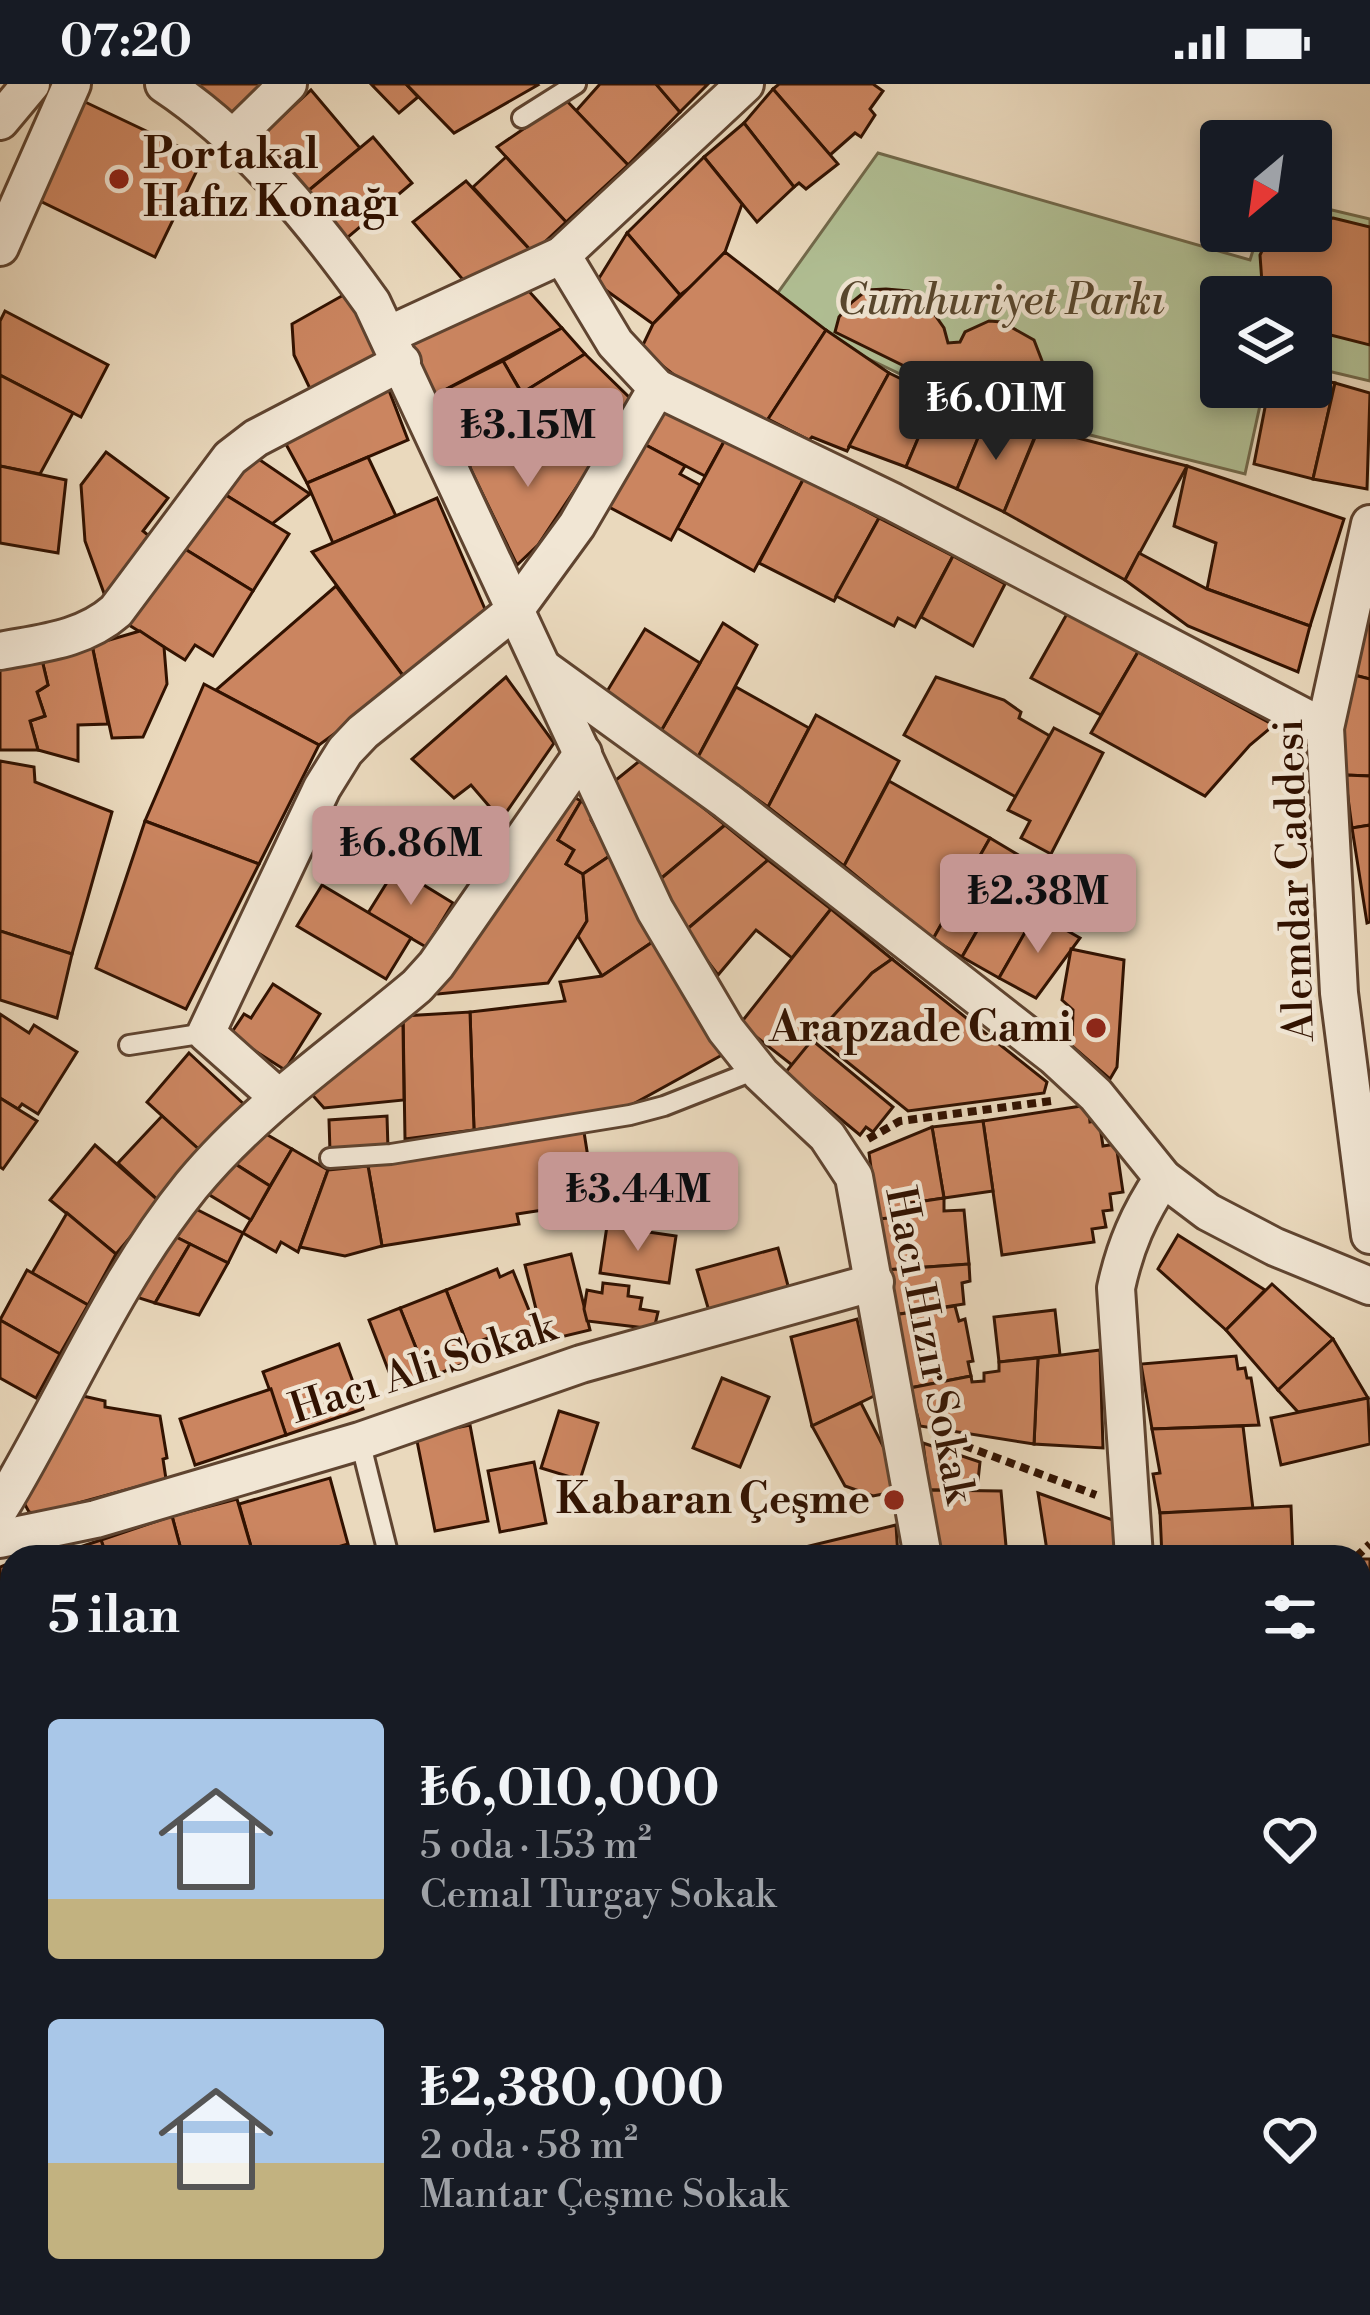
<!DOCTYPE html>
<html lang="tr">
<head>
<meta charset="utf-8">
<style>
	:root { --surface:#171b24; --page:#20242c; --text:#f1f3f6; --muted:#9ea1a6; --accent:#c59692 }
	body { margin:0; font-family:"Libre Bodoni",serif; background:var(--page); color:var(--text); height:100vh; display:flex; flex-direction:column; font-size:45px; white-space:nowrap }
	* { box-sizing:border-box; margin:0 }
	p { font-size:39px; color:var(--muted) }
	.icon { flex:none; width:66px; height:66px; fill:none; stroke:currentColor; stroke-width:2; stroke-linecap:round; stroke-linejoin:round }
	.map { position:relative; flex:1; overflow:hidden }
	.sheet { position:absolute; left:0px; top:1461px; width:1371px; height:771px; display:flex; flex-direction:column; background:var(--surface); border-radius:36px 36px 0 0; box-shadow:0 6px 18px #0003 }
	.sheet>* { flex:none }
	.needle { width:78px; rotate:209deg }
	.tools { position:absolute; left:1200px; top:36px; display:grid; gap:24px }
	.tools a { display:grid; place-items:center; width:132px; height:132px; border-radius:12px; background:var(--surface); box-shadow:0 6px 18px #0003; font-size:60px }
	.price { position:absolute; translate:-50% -102px; padding:0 27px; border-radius:12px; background:var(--accent); color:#111; font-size:39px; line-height:78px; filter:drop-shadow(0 3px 6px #0008) }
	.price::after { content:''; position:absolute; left:50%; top:72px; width:36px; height:27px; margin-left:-18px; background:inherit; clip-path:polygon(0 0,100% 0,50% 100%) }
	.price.active { background:#222; color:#fff }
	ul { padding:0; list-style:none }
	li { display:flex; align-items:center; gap:36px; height:300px; padding:0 48px }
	li span { display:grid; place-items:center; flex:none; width:336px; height:240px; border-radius:12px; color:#555 }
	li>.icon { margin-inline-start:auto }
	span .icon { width:144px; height:144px; fill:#fffc; stroke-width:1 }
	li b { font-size:51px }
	h2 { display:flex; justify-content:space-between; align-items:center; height:144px; padding:0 48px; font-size:51px }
	.status { display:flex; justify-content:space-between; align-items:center; height:84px; padding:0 60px; background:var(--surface); direction:ltr }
	.status svg { height:33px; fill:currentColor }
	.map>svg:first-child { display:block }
	.green { fill:#b1c095; stroke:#71694b; stroke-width:3 }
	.building { fill:#cb8560; stroke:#311201; stroke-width:3 }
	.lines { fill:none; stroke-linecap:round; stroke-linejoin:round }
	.lane-casing { stroke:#5f4430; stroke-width:24 }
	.street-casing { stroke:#5f4430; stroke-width:42 }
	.secondary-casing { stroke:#311201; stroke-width:57 }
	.path { stroke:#311201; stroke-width:8; stroke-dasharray:9 6; stroke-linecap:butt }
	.lane { stroke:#f1e6d4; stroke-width:18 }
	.street { stroke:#f1e6d4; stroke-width:36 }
	.secondary { stroke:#f1e6d4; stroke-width:51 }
	.poi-dot { fill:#8f2418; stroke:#f1e6d4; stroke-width:4.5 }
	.labels { text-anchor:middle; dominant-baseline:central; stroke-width:9; stroke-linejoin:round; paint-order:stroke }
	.poi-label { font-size:42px; font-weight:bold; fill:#311201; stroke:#f1e6d4; text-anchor:end }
	.park-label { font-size:42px; font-style:italic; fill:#57462d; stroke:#f1e6d4 }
	.street-label { font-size:42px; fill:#311201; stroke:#f1e6d4 }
</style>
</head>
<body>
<div class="status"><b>07:20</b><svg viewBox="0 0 49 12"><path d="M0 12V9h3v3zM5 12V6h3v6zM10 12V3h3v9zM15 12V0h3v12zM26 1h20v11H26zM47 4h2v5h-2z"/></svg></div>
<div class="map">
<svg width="1370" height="2231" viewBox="0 0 1370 2231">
	<rect width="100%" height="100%" fill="#ead9bd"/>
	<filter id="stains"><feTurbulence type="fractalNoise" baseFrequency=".00167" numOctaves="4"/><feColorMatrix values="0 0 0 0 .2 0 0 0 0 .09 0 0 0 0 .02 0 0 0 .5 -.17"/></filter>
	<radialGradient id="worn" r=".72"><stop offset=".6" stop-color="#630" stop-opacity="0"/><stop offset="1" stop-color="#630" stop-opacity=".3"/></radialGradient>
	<!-- green -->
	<path class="green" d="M878,69L1250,176L1255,160L1266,147H1311V130L1332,126L1370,135V297L1311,283V213H1221V303H1264L1245,390L959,318L852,267L777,210Z"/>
	<!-- building -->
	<g class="building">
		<path d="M196,0H275L234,41Z"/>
		<path d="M371,0H406L418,13L399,29Z"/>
		<path d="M406,0H537L538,1L454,49Z"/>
		<path d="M600,0H656L680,28L628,81L576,27Z"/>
		<path d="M656,0H708L680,28Z"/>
		<path d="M779,0H873L883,7L870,25L875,31L861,53L855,49L830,71L773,5Z"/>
		<path d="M773,5L838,80L806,105L799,99L794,103L744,39Z"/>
		<path d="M311,6L360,64L308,107L261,52Z"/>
		<path d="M566,16L628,81L566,138L497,63Z"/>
		<path d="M83,17L203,74L155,173L36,115Z"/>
		<path d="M744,39L794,103L757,138L704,73Z"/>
		<path d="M373,53L412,99L347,154L308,107Z"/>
		<path d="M506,73L566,138L533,169L473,103Z"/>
		<path d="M704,73L742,120L725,168L701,195L680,211L627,149Z"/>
		<path d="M466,97L533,169L465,198L413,138Z"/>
		<path d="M1333,134L1370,143V261L1311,246V213H1263L1260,171L1269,152L1275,147H1311V136Z"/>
		<path d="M627,149L680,211L653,240L596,199Z"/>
		<path d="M725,168L826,246L765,340L702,313L641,265L653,240Z"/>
		<path d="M527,205L562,244L435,311L411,261Z"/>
		<path d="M886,205L909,207L923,214L944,244L948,259L960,258L965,248L989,237L1002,238L1034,256L1049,295L1063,313L1059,336L1052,338L994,318L983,304L974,301L961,306L941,300L835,248L839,233L852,218L867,206Z"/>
		<path d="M347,209L378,276L313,311L294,271L292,240Z"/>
		<path d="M5,227L108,281L81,333L0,291V237Z"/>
		<path d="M562,244L585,270L522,309L503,277Z"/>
		<path d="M826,246L889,289L847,367L812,353L809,356L768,335Z"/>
		<path d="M585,270L633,317L594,377L544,348L522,309Z"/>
		<path d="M503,277L544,348L469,382L435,311Z"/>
		<path d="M889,289L936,312L906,383L849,362Z"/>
		<path d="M0,291L73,329L40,390L0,382Z"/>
		<path d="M1311,294L1335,299L1313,395L1254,380L1269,303H1311Z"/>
		<path d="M385,296L408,356L307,399L281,351Z"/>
		<path d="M1335,299L1370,309L1367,405L1313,395Z"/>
		<path d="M936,312L987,332L957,405L906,383Z"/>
		<path d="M662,321L726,354L705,392L642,359Z"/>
		<path d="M987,332L1035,352L1004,428L957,405Z"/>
		<path d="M1039,344L1187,382L1125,496L1004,428Z"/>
		<path d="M544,348L560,377L572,366L594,377L538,461L517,481L469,382Z"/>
		<path d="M726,354L804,394L754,487L677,444Z"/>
		<path d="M642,359L685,382L680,390L700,401L671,456L607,422Z"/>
		<path d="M106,368L168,414L143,447L149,452L105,512L85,457L81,401Z"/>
		<path d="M254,372L310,410L272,440L216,405Z"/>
		<path d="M368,373L396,432L333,459L307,399Z"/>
		<path d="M0,382L66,396L58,469L0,459Z"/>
		<path d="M1187,382L1344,435L1310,542L1207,505L1216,459L1174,442Z"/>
		<path d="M804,394L879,434L834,517L759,479Z"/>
		<path d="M216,405L289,450L253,507L180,462Z"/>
		<path d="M437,414L488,532L407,597L312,468Z"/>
		<path d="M879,434L953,472L915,543L898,534L894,542L836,512Z"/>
		<path d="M180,462L253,507L213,572L195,561L185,576L129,541Z"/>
		<path d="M1139,469L1207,505L1310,542L1298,588L1188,542L1125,496Z"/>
		<path d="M953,472L1005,500L973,562L921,533Z"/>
		<path d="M336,502L407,597L319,661L216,606Z"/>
		<path d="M1068,528L1138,568L1101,631L1031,594Z"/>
		<path d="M1370,528V595L1354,591Z"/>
		<path d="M723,539L757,561L698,673L661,647Z"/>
		<path d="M645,545L700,579L661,647L606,609Z"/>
		<path d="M140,547L164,563L167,600L143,653L112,654L92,561Z"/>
		<path d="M92,561L108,640L78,641V677L38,666L30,637L45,632L37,608L48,601L42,576Z"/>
		<path d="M1138,568L1274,641L1250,661L1205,712L1091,649Z"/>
		<path d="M42,576L48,601L37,608L45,632L30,637L38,666H0V584Z"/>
		<path d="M1354,591L1370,595V692L1345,691L1342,646Z"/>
		<path d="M506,593L554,659L501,736L471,701L454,714L412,675Z"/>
		<path d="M936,593L1004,616L1021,628L1019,634L1050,652L1016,713L904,651Z"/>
		<path d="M204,600L319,661L259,780L145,737Z"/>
		<path d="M736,603L809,644L768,723L698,673Z"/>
		<path d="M816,631L899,677L844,782L768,723Z"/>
		<path d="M1054,644L1103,669L1051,770L1021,754L1030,737L1008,726Z"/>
		<path d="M642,675L725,741L658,797L611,700Z"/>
		<path d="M0,677L34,683L35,698L112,728L72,870L0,847Z"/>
		<path d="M1345,691L1370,692V741L1352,744Z"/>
		<path d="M889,697L990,754L933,855L844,782Z"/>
		<path d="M566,709L581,717L558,756L574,766L566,780L583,790L587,837L548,899L438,910L429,905Z"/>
		<path d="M581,717L595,727L591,736L611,771L583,790L566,780L574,766L558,756Z"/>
		<path d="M145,737L259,780L186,925L96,884Z"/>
		<path d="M725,741L768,776L685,847L658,797Z"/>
		<path d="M1370,741V838L1367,839L1352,744Z"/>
		<path d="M990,754L1020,772L962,873L933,855Z"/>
		<path d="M611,771L654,857L602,892L578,852L587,837L583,790Z"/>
		<path d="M768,776L831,825L792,874L756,846L718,891L685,847Z"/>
		<path d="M396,784L453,819L426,863L368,829Z"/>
		<path d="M1009,791L1046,813L999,894L962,873Z"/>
		<path d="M322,801L411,854L386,895L297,842Z"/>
		<path d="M831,825L892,875L872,889L792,981L740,940Z"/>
		<path d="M1036,829L1080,854L1036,914L999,894Z"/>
		<path d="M0,847L72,870L57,934L0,916Z"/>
		<path d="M654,857L722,971L624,1025L474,1046L470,928L565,917L560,898L602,892Z"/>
		<path d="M1071,865L1124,876L1117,983L1110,995L1072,962L1073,926L1062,916Z"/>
		<path d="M892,875L1047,998L1044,1009L908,1027L815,952L872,889Z"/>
		<path d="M273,900L320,930L285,986L230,951L244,930L251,934Z"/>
		<path d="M470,928L474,1046L405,1055L403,932Z"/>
		<path d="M0,930L29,949L34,941L77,968L38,1030L22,1020L18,1025L0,1014Z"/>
		<path d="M388,941H403L404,1016L324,1024L308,1006Z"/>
		<path d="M812,956L893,1023L873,1048L866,1043L860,1051L785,989Z"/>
		<path d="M189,969L248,1024L204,1070L147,1018Z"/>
		<path d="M0,1014L37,1037L3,1085L0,1083Z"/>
		<path d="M1088,1021L1090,1038L1099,1036L1103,1062L1116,1060L1123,1108L1110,1110L1112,1126L1103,1127L1106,1143L1092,1145L1094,1158L1002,1171L983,1037Z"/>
		<path d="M162,1032L204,1070L160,1118L118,1079Z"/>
		<path d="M387,1032L388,1065L330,1068L329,1036Z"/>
		<path d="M983,1037L993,1107L944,1114L932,1043Z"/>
		<path d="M932,1043L944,1114L911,1119L912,1132L878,1135L869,1069Z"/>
		<path d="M259,1046L292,1065L270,1102L229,1076Z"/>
		<path d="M584,1048L595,1118L517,1130L519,1140L382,1162L368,1082Z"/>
		<path d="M95,1061L160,1118L116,1170L50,1116Z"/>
		<path d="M292,1065L328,1086L298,1168L281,1158L276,1168L243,1149Z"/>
		<path d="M229,1076L270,1102L251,1136L203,1107Z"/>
		<path d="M368,1082L382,1162L345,1172L300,1163L328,1086Z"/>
		<path d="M944,1114V1127L964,1126L969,1180L885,1186L878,1135L912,1132L911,1119Z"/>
		<path d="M188,1121L243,1149L228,1179L172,1151Z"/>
		<path d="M67,1129L116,1170L88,1221L32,1189Z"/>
		<path d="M607,1142L676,1152L669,1199L600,1189Z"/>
		<path d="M172,1151L190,1160L155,1219L136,1213Z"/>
		<path d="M1178,1151L1265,1206L1226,1246L1158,1185Z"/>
		<path d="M190,1160L228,1179L199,1231L155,1219Z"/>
		<path d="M778,1164L791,1213L711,1234L697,1186Z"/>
		<path d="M571,1170L590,1246L544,1257L525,1181Z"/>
		<path d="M969,1180L970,1197L962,1199L964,1220L893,1231L885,1186Z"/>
		<path d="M497,1185L500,1193L513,1187L535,1241L500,1255L498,1250L468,1262L446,1206Z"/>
		<path d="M27,1186L88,1221L60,1270L0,1236Z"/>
		<path d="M603,1199L629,1202L628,1212L642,1214L640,1225L658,1228L654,1245L587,1237L584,1225L587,1206L602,1209Z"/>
		<path d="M1272,1200L1333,1255L1278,1306L1226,1246Z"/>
		<path d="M446,1206L473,1276L428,1294L400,1224Z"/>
		<path d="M955,1222L959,1237L965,1235L973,1277L968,1278L971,1292L910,1304L893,1231Z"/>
		<path d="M400,1224L428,1294L396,1306L369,1236Z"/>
		<path d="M1055,1226L1060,1271L999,1278L994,1233Z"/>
		<path d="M857,1235L874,1312L812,1342L791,1253Z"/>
		<path d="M0,1236L60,1270L36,1314L0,1294Z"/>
		<path d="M1333,1255L1368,1314L1298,1328L1278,1306Z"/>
		<path d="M339,1260L363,1325L286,1351L263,1288Z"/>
		<path d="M1100,1266L1103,1364L1034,1360L1038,1274Z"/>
		<path d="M1236,1272L1238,1285L1245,1284L1247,1294H1251L1259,1341L1152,1345L1141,1280Z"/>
		<path d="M1038,1274L1034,1360L920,1342L910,1304L971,1292L972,1298L984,1297V1289L999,1287V1278Z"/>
		<path d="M722,1294L769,1313L740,1383L693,1364Z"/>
		<path d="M271,1305L286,1351L195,1381L180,1335Z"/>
		<path d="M83,1312L105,1317V1323L160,1332L167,1374L163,1375L166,1395L38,1430L29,1428L23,1417Z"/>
		<path d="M1368,1314L1370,1360L1281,1381L1271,1334Z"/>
		<path d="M861,1319L885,1366L893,1408L873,1412L845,1402L812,1342Z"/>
		<path d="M559,1327L598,1339L580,1396L541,1384Z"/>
		<path d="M470,1341L488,1437L435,1447L416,1352Z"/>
		<path d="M1243,1342L1253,1425L1160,1429L1153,1390L1160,1389L1152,1345Z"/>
		<path d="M923,1359L980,1378L977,1406H929Z"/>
		<path d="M534,1378L546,1439L500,1448L488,1387Z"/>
		<path d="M330,1394L348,1460L304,1473H254L239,1420Z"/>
		<path d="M929,1406L1001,1407L1007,1473H939Z"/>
		<path d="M1038,1409L1113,1436L1119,1473H1048Z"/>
		<path d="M237,1415L254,1473H183L172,1432Z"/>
		<path d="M1291,1422L1293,1473H1162L1160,1429Z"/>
		<path d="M172,1432L183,1473H107L101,1456Z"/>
		<path d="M896,1441L898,1473H806L801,1464Z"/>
		<path d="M101,1456L107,1473H50Z"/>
		<path d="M1363,1475H1370V1565L1359,1564V1483Z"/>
		<path d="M12,1478V1562L0,1573V1483Z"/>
		<path d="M1359,1612L1370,1614V1729L1359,1728Z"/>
		<path d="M3,1694L12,1715V1758L0,1763Z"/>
		<path d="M1361,1751L1370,1755V1802L1359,1797Z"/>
		<path d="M12,1804V1848L3,1852L0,1809Z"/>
		<path d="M11,1875L12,1920L0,1921V1880Z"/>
		<path d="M1359,1953L1370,1959V2000L1359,2011Z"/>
		<path d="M12,1990V2048L6,2051L0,2039V1997Z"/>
		<path d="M7,2198L12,2220H18L24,2231H0V2202Z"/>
		<path d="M33,2220H105L106,2221L84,2231H39Z"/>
		<path d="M333,2220H402L404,2223L380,2231H343Z"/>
		<path d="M470,2220H486L489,2231H437Z"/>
		<path d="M621,2220H683L684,2231H622Z"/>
		<path d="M683,2220H744V2231H684Z"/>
		<path d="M758,2220H812L789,2231L758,2228Z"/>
		<path d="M943,2220H982L985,2231H940Z"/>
		<path d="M1150,2220H1193L1184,2231H1144Z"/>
	</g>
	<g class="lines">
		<!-- lane casing -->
		<g class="lane-casing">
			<g id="lane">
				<path d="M522,34L576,0"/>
				<path d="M129,961L206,949"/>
				<path d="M330,1074L391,1070L630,1031L664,1022L758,985"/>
				<path d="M360,1357L389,1473"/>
			</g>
		</g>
		<!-- street casing -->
		<g class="street-casing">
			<g id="street">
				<path d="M164,0C247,55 314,138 372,219L655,826L726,946L761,990L827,1052L854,1093L923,1473"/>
				<path d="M0,37L31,0"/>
				<path d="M232,55L288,0"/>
				<path d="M0,163L72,0"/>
				<path d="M562,171L615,259L657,304L893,418L1325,644"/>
				<path d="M388,251L562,171L745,0"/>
				<path d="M1370,440L1325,644L1339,909L1370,1151"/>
				<path d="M0,567C41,559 83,556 116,527L230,374L256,354L402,278"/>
				<path d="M543,584L727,717L1055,973L1096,1011L1163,1094L1208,1128L1275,1163L1370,1202"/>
				<path d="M279,1014L206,949L322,704L345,667L363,648L515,526L577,441L657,304"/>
				<path d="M0,1424C65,1317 111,1201 191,1102C255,1024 340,967 417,902L436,881L583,669"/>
				<path d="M0,1455L96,1435L360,1357L581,1280L875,1198"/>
				<path d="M1134,1473L1116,1204C1125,1162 1139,1130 1163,1094"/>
				<path d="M1359,1894L1370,1876"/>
				<path d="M0,1966L12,1958"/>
				<path d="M1359,2025L1370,2017"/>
				<path d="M903,2220L906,2231"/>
				<path d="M1018,2231L1019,2220"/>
			</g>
		</g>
		<!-- secondary casing -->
		<g class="secondary-casing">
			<g id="secondary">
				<path d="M238,2220L294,2231"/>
				<path d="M131,2231L164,2220"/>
			</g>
		</g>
		<!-- path -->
		<g class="path">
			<path d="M868,1055L900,1037L1051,1017"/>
			<path d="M936,1351L1096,1411"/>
			<path d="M1356,1473L1370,1460"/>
			<path d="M0,1676L12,1670"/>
			<path d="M1359,2128L1370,2134"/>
			<path d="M0,2140L12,2160"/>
			<path d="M12,2178L9,2181L12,2188"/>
			<path d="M28,2220L33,2231"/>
			<path d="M527,2220L529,2231"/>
			<path d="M611,2220L613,2231"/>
			<path d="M1277,2220L1293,2231"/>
			<path d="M404,2231L436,2220"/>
			<path d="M749,2231L750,2220"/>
			<path d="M1125,2231L1132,2220"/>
			<path d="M1235,2231L1245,2220"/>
		</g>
		<!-- lane -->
		<use href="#lane" class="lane"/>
		<!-- street -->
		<use href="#street" class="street"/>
		<!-- secondary -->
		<use href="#secondary" class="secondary"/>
	</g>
	<!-- markers -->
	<g class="poi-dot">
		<circle cx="119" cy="95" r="12"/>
		<circle cx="1096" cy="944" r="12"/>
		<circle cx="894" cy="1416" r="12"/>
	</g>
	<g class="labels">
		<!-- poi labels -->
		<g class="poi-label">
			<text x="143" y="71" text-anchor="start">Portakal<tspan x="143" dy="48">Hafız Konağı</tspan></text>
			<text x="1072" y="944">Arapzade Cami</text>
			<text x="870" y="1416">Kabaran Çeşme</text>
		</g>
		<!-- park labels -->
		<g class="park-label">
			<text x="1001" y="217">Cumhuriyet Parkı</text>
		</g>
		<!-- street labels -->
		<g class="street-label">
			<text transform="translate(1295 796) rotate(-92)">Alemdar Caddesi</text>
			<text transform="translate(929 1261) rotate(79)">Hacı Hızır Sokak</text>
			<text transform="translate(423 1285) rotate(-18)">Hacı Ali Sokak</text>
		</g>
	</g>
	<rect width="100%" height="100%" filter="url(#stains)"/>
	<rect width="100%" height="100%" fill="url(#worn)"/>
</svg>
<div class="tools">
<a><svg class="needle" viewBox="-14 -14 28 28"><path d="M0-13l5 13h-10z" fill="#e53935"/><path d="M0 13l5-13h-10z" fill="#9ea1a6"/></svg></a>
<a><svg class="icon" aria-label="layers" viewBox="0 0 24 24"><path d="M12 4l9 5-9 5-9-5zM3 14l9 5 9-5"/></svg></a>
</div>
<b class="price active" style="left:996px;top:379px">₺6.01M</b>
<b class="price" style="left:528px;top:406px">₺3.15M</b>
<b class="price" style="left:411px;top:824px">₺6.86M</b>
<b class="price" style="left:1038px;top:872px">₺2.38M</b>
<b class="price" style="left:638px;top:1170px">₺3.44M</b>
<section class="sheet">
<h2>5 ilan<svg class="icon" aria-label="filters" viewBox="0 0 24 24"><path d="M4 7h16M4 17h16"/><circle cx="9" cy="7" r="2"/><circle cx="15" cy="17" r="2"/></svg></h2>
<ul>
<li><span style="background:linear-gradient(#a9c7e8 75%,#c2b280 0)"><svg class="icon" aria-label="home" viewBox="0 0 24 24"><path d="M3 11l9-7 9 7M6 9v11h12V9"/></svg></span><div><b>₺6,010,000</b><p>5 oda · 153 m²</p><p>Cemal Turgay Sokak</p></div><svg class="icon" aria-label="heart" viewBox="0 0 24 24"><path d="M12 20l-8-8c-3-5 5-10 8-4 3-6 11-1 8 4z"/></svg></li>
<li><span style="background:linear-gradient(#a9c7e8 60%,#c2b280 0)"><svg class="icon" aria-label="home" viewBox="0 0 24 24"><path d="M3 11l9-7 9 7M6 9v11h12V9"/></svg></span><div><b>₺2,380,000</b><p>2 oda · 58 m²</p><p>Mantar Çeşme Sokak</p></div><svg class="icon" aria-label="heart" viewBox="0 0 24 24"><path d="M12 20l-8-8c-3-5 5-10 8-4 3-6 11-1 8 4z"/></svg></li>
</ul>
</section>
</div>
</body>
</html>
